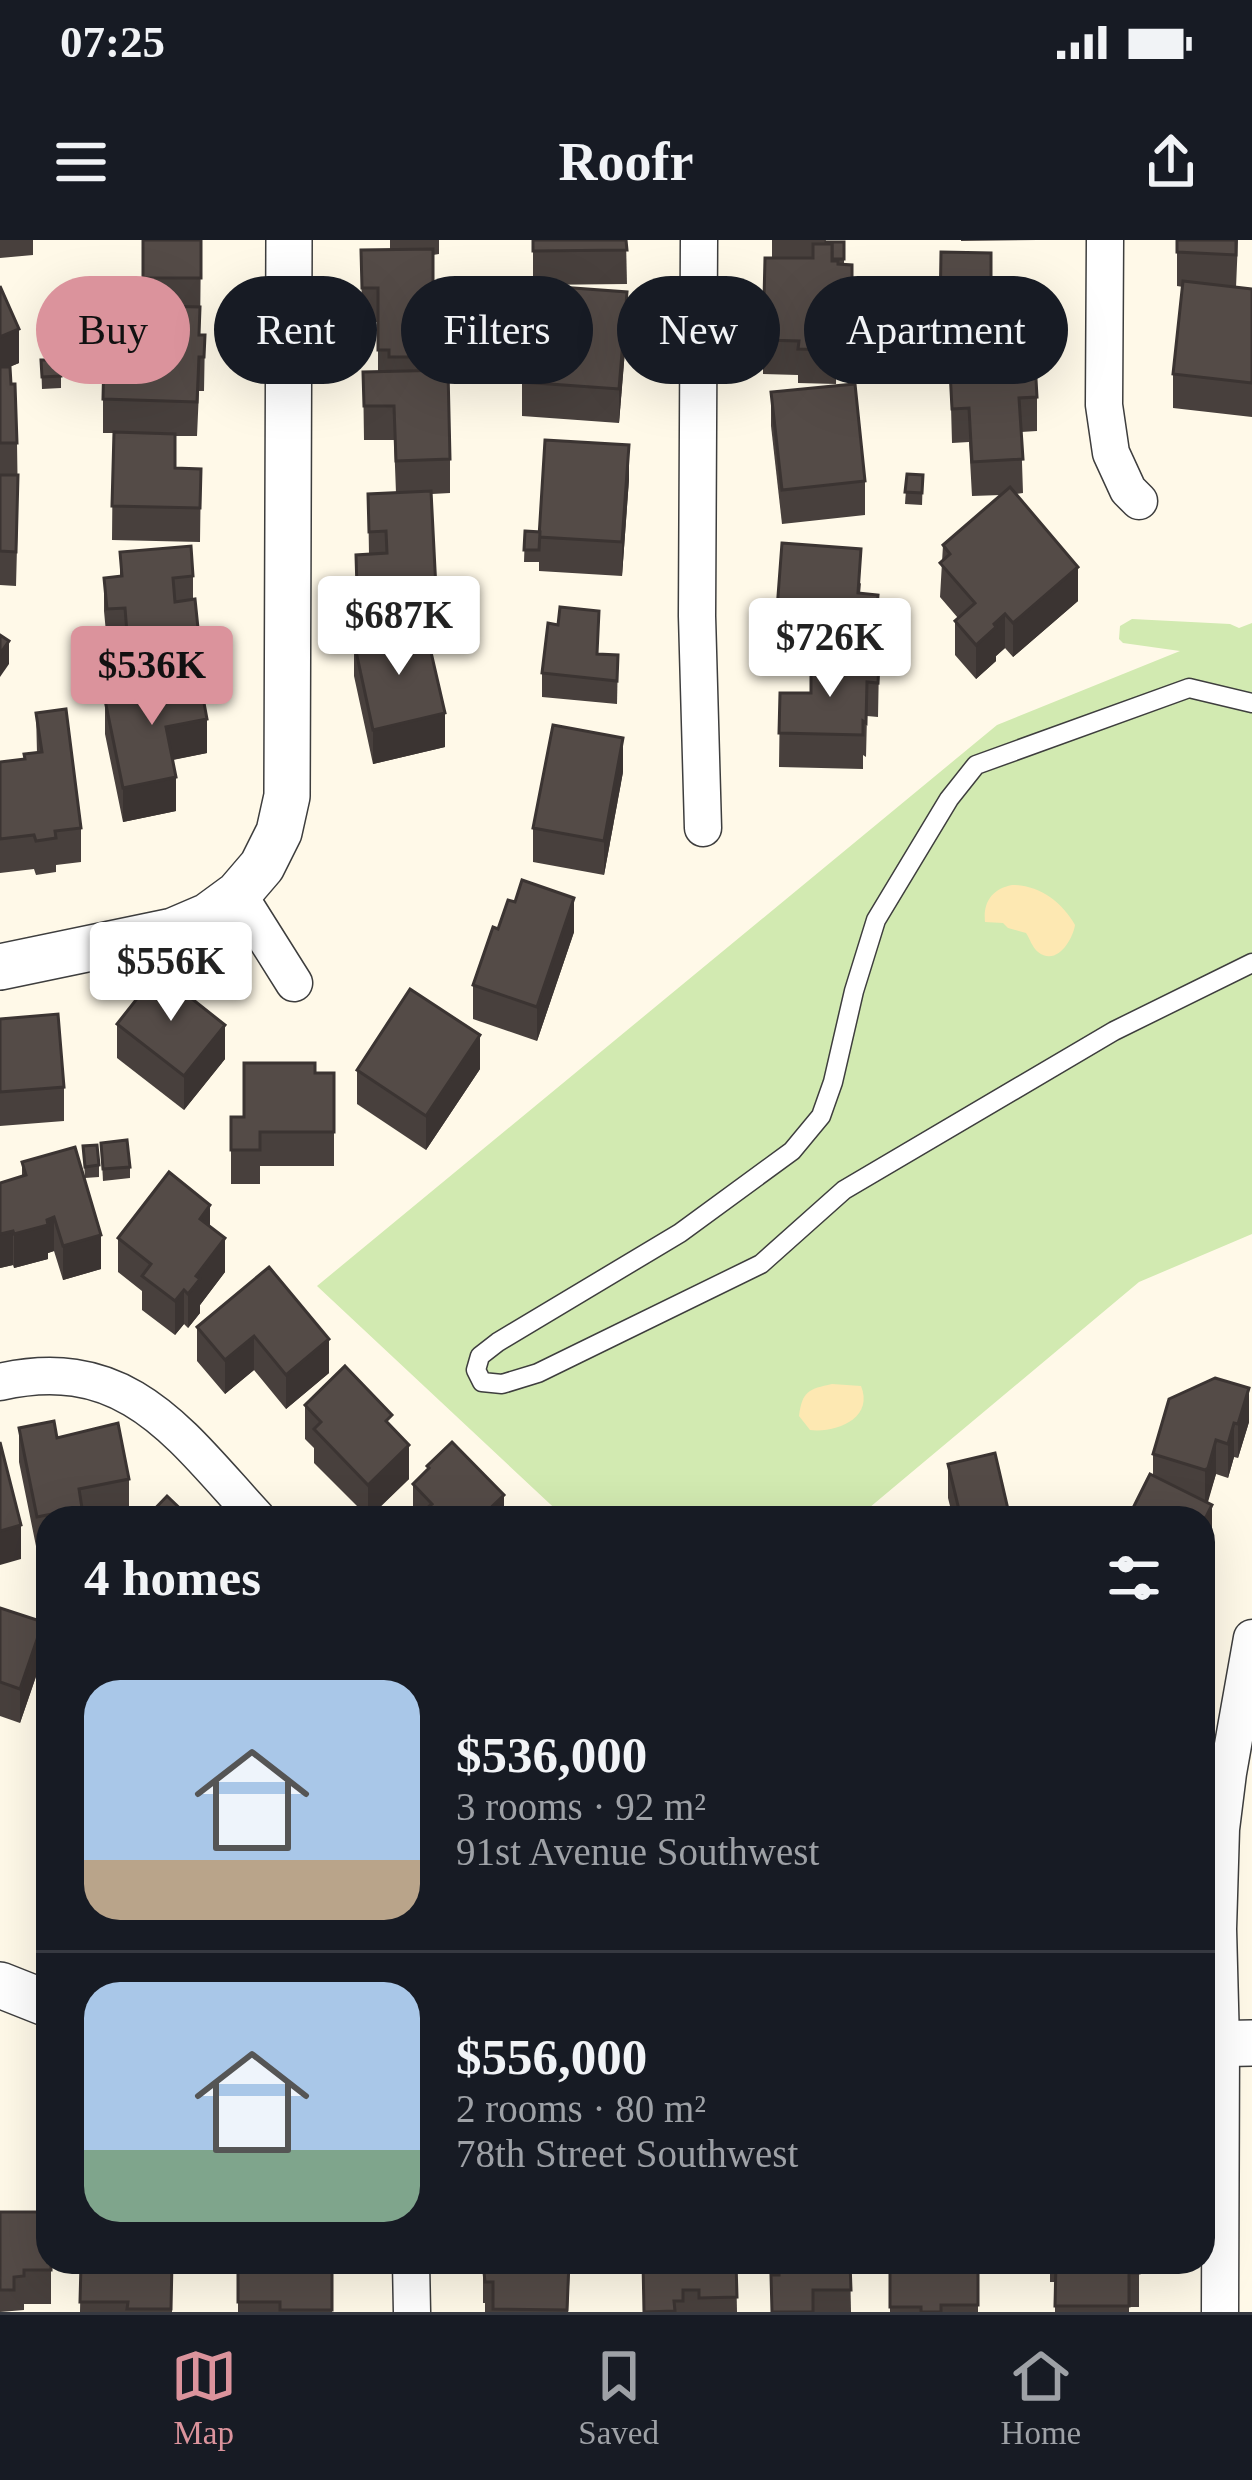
<!DOCTYPE html>
<html lang="en">
<head>
<meta charset="utf-8">
<style>
	:root { --surface:#171b24; --page:#242831; --text:#f1f3f6; --muted:#9ea1a6; --line:#363941; --accent:#db939c }
	body { margin:0; font-family:Georgia,serif; background:var(--page); color:var(--text); height:100vh; display:flex; flex-direction:column; font-size:45px; white-space:nowrap }
	* { box-sizing:border-box; margin:0 }
	p { font-size:39px; color:var(--muted) }
	.icon { flex:none; width:66px; height:66px; fill:none; stroke:currentColor; stroke-width:2; stroke-linecap:round; stroke-linejoin:round }
	.map { position:relative; flex:1; overflow:hidden }
	.drawer { position:absolute; left:36px; top:1266px; width:1179px; height:768px; display:flex; flex-direction:column; background:var(--surface); border-radius:36px; box-shadow:0 12px 48px #0002 }
	.drawer>* { flex:none }
	.hud { position:absolute; left:36px; top:36px; width:1182px; height:108px; display:flex; gap:24px }
	.price { position:absolute; translate:-50% -102px; padding:0 27px; border-radius:12px; background:#fff; color:#222; font-size:39px; line-height:78px; filter:drop-shadow(0 3px 6px #0008) }
	.price::after { content:''; position:absolute; left:50%; top:72px; width:36px; height:27px; margin-left:-18px; background:inherit; clip-path:polygon(0 0,100% 0,50% 100%) }
	.price.selected { background:var(--accent); color:#111 }
	ul { padding:0; list-style:none }
	li { display:flex; align-items:center; gap:36px; height:300px; padding:0 48px }
	li+li { border-top:3px solid var(--line) }
	li span { display:grid; place-items:center; flex:none; width:336px; height:240px; border-radius:36px; color:#555 }
	li>.icon { margin-inline-start:auto }
	span .icon { width:144px; height:144px; fill:#fffc; stroke-width:1 }
	li b { font-size:51px }
	h2 { display:flex; justify-content:space-between; align-items:center; height:144px; padding:0 48px; font-size:51px }
	.chip { padding:0 42px; border-radius:54px; background:var(--surface); box-shadow:0 12px 48px #0002; font-size:42px; line-height:108px }
	.chip.selected { background:var(--accent); color:#111 }
	.status { display:flex; justify-content:space-between; align-items:center; height:84px; padding:0 60px; background:var(--surface); direction:ltr }
	.status svg { height:33px; fill:currentColor }
	header { display:flex; justify-content:space-between; align-items:center; height:156px; padding:0 48px; background:var(--surface); font-size:54px; font-weight:700 }
	.dock { display:flex; justify-content:space-around; align-items:center; height:168px; border-top:3px solid var(--line); background:var(--surface); font-size:33px; color:var(--muted) }
	.dock a { display:grid; justify-items:center; gap:6px }
	.dock .selected { color:var(--accent) }
	.map>svg:first-child { display:block }
	.green { fill:#d2eab1 }
	.sand { fill:#fde8b2 }
	.lines { fill:none; stroke-linecap:round; stroke-linejoin:round }
	.service-casing { stroke:#3e3e3e; stroke-width:21 }
	.minor-casing { stroke:#3e3e3e; stroke-width:39 }
	.tertiary-casing { stroke:#3e3e3e; stroke-width:48 }
	.service { stroke:#fff; stroke-width:18 }
	.minor { stroke:#fff; stroke-width:36 }
	.tertiary { stroke:#fff; stroke-width:45 }
	.wall { fill:#48403d }
	.shaded-wall { fill:#3b3432 }
	.building { fill:#544b47; stroke:#3b3432; stroke-width:3 }
</style>
</head>
<body>
<div class="status"><b>07:25</b><svg viewBox="0 0 49 12"><path d="M0 12V9h3v3zM5 12V6h3v6zM10 12V3h3v9zM15 12V0h3v12zM26 1h20v11H26zM47 4h2v5h-2z"/></svg></div>
<header><svg class="icon" aria-label="menu" viewBox="0 0 24 24"><path d="M4 6h16M4 12h16M4 18h16"/></svg>Roofr<svg class="icon" aria-label="share" viewBox="0 0 24 24"><path d="M12 15V3M7 8l5-5 5 5M5 13v7h14v-7"/></svg></header>
<div class="map">
<svg width="1252" height="2072" viewBox="0 0 1252 2072">
	<rect width="100%" height="100%" fill="#fff9e8"/>
	<!-- green -->
	<path class="green" d="M1132,379L1230,384L1239,388L1252,383V994L1139,1042L857,1278H565L317,1046L997,485L1180,411L1123,403L1119,399L1120,386Z"/>
	<!-- sand -->
	<g class="sand">
		<path d="M1012,645C1039,645 1062,662 1075,685C1073,699 1057,727 1038,712C1032,707 1030,699 1026,693L1008,688L1003,683L985,682C983,662 992,649 1012,645Z"/>
		<path d="M832,1144L861,1146C874,1178 837,1193 810,1190L799,1176C802,1151 809,1149 832,1144Z"/>
	</g>
	<g class="lines">
		<!-- service casing -->
		<g class="service-casing">
			<path id="service" d="M1252,463L1189,448L976,525L949,559L876,680L854,751L833,842L821,876L792,911L680,993L498,1102L480,1116L476,1130L482,1142L502,1144L538,1133L761,1024L844,950L1114,791L1252,723"/>
		</g>
		<!-- minor casing -->
		<g class="minor-casing">
			<g id="minor">
				<path d="M699,0L697,376L703,588"/>
				<path d="M1105,0L1104,165L1111,213L1128,250L1139,261"/>
				<path d="M238,654L294,743"/>
				<path d="M0,1142C128,1113 180,1195 257,1278"/>
				<path d="M411,2022L412,2072"/>
				<path d="M1220,2072L1221,1803L1218,1689L1221,1589L1228,1533L1252,1398"/>
			</g>
		</g>
		<!-- tertiary casing -->
		<g class="tertiary-casing">
			<g id="tertiary">
				<path d="M0,727L173,691L208,676L238,654L262,626L279,592L287,556L289,0"/>
				<path d="M0,1745L48,1764"/>
				<path d="M1203,1804L1252,1803"/>
			</g>
		</g>
		<!-- service -->
		<use href="#service" class="service"/>
		<!-- minor -->
		<use href="#minor" class="minor"/>
		<!-- tertiary -->
		<use href="#tertiary" class="tertiary"/>
	</g>
	<!-- wall -->
	<g class="wall">
		<path d="M0,0H33V15L0,18Z"/>
		<path d="M143,0H201L200,95H205L204,151H199L197,196H175V228L201,229L200,302L112,300L113,193H103V159L121,99L143,65Z"/>
		<path d="M390,0H439V14L433,15V130L450,219V253L432,254L436,382L400,384V391L445,507L373,524L354,436V402L382,395V381L357,382L356,315L369,314L368,254L396,253L394,200H364L363,132H378V82H362L361,10L390,9Z"/>
		<path d="M533,0H626L627,44L533,45Z"/>
		<path d="M772,0H826L825,4L844,2V25H852V83L837,82L836,144L798,143V135L763,134V100L772,18Z"/>
		<path d="M961,0H1037L961,1Z"/>
		<path d="M1177,0H1238L1236,48L1252,49V177L1173,168V134L1183,47L1177,46Z"/>
		<path d="M941,12L991,56L1029,57V121L1037,157V191L1021,192L1023,253L1016,254L1078,361L1013,417L1005,408L996,416V421L976,439L955,415V381L958,378L940,357L943,305L1001,255L972,256L969,202L952,203L950,130L966,129V127L964,110L940,109Z"/>
		<path d="M0,46L19,123L9,127L17,203L18,269L16,346L0,345Z"/>
		<path d="M627,86L619,183L522,176V142L540,127Z"/>
		<path d="M41,120H61V148L42,149Z"/>
		<path d="M771,152L865,241V275L782,284L771,186Z"/>
		<path d="M907,234L923,235L922,265L905,264Z"/>
		<path d="M629,239L622,336L539,331V322H524L525,291L539,292Z"/>
		<path d="M120,312L193,336V360L199,398V432L178,434V442L207,513L173,520L176,571L123,582L105,494V460L109,459L108,408L125,407V402L107,403L104,371V338L120,336Z"/>
		<path d="M861,343L860,354L878,355L876,413L864,412L863,423L879,424L878,477L867,476L866,517L863,515V529L779,527L780,453H811V433L775,430V396Z"/>
		<path d="M598,414L618,415L617,464L542,457V433Z"/>
		<path d="M36,473L81,588V622L56,625V632L36,635L34,629L0,633V522L24,519L37,513Z"/>
		<path d="M623,532L604,635L533,622V588Z"/>
		<path d="M515,662L574,692L537,801L473,779V745L498,689Z"/>
		<path d="M0,779L64,847V881L0,886Z"/>
		<path d="M117,784L225,819L184,870L117,818Z"/>
		<path d="M480,829L426,910L357,864V830Z"/>
		<path d="M334,833V926H260V944H231V877H244Z"/>
		<path d="M101,903L130,927V938L103,941Z"/>
		<path d="M83,906L99,925V937L85,938Z"/>
		<path d="M22,922L101,1029L63,1040L54,1011L48,1013V1019L14,1028L13,1025L0,1028V943L22,936Z"/>
		<path d="M210,987L225,1032L200,1065V1073L188,1088L184,1084L175,1095L142,1070V1051L118,1032V998Z"/>
		<path d="M269,1027L329,1133L286,1169L254,1130L225,1154L197,1121V1087Z"/>
		<path d="M1169,1159L1249,1182L1238,1218L1234,1217L1228,1238L1216,1234L1207,1263L1212,1299L1203,1317V1278L1153,1235V1214Z"/>
		<path d="M305,1165L392,1188L409,1239L369,1278L314,1223V1208L305,1199Z"/>
		<path d="M19,1188L57,1198L129,1239V1273L103,1278H48V1309L37,1311L19,1222Z"/>
		<path d="M948,1224L1010,1278H953L948,1258Z"/>
		<path d="M427,1226L504,1278H413V1244L427,1231Z"/>
		<path d="M0,1368L43,1416L20,1483L0,1476Z"/>
		<path d="M48,1457V1506L43,1493V1459Z"/>
		<path d="M0,1972L51,2022V2064H24V2070L0,2072Z"/>
		<path d="M92,2022H172V2072H80L81,2024L96,2025V2022Z"/>
		<path d="M483,2022H570L568,2072H485V2063H483Z"/>
		<path d="M736,2022L737,2072H643Z"/>
		<path d="M850,2022L851,2072H772L779,2035Z"/>
		<rect x="890" y="2022" width="88" height="50"/>
		<path d="M1050,2022H1139V2067H1129V2072H1055V2042H1050Z"/>
		<path d="M238,2026L332,2030V2072H238Z"/>
	</g>
	<!-- shaded-wall -->
	<g class="shaded-wall">
		<path d="M627,52V86L619,183V149Z"/>
		<path d="M19,89V123L0,131V97Z"/>
		<path d="M629,205V239L622,336V302Z"/>
		<path d="M1078,327V361L1013,417V383Z"/>
		<path d="M878,355V389L876,413V379Z"/>
		<path d="M1005,374V408L996,416V421L976,439V405L994,384Z"/>
		<path d="M9,401V424L0,437V414Z"/>
		<path d="M445,473V507L373,524V490Z"/>
		<path d="M207,479V513L166,521V487Z"/>
		<path d="M623,498V532L604,635V601Z"/>
		<path d="M176,537V571L123,582V548Z"/>
		<path d="M574,658V692L537,801V767Z"/>
		<path d="M225,785V819L184,870V836Z"/>
		<path d="M480,795V829L426,910V876Z"/>
		<path d="M210,965V999L200,979Z"/>
		<path d="M54,977V1011L48,1013V1019L14,1028V994Z"/>
		<path d="M13,991V1025L0,1028V994Z"/>
		<path d="M101,995V1029L63,1040V1006Z"/>
		<path d="M225,998V1032L200,1065V1073L188,1088V1054L196,1036Z"/>
		<path d="M184,1050V1084L175,1095V1061Z"/>
		<path d="M254,1096V1130L225,1154V1120Z"/>
		<path d="M329,1099V1133L286,1169V1135Z"/>
		<path d="M1249,1148V1182L1238,1218V1184Z"/>
		<path d="M1234,1183V1217L1228,1238V1204Z"/>
		<path d="M1216,1200V1234L1208,1262L1205,1264V1230Z"/>
		<path d="M409,1205V1239L368,1278V1245Z"/>
		<path d="M504,1255V1278H482V1276Z"/>
		<path d="M1212,1265V1299L1203,1317V1283Z"/>
		<path d="M21,1285V1319L0,1325V1291Z"/>
		<path d="M43,1382V1416L20,1483V1449Z"/>
	</g>
	<!-- building -->
	<g class="building">
		<rect x="143" y="0" width="58" height="38"/>
		<path d="M533,0H626L627,10L533,11Z"/>
		<path d="M1177,0H1236V15L1177,12Z"/>
		<path d="M826,2H844V19H832V4H826Z"/>
		<path d="M813,4H832V21H838V24L852,25V49L837,48L836,110L798,109L799,101L763,100L765,18H813Z"/>
		<path d="M433,9V108H410V117H389V110H378V48H362L361,10Z"/>
		<path d="M941,12L991,13V56L1029,57V94L964,93L965,76L940,75Z"/>
		<path d="M1183,41L1252,49V143L1173,134Z"/>
		<path d="M0,46L19,89L0,97Z"/>
		<path d="M546,46L627,52L619,149L522,142L524,126L540,127Z"/>
		<path d="M123,65L200,67L199,95H205L204,117H199L197,162L103,159L104,116L116,117V99H121Z"/>
		<path d="M41,120H61V136L42,137Z"/>
		<path d="M1035,121L1037,157L1019,158L1023,219L972,222L969,168L952,169L950,130L966,129V124Z"/>
		<path d="M0,127H10L11,144H15L17,203H0Z"/>
		<path d="M448,130L450,219L396,221L394,166H364L363,132Z"/>
		<path d="M855,144L865,241L782,250L771,152Z"/>
		<path d="M114,192L175,194V228L201,229L200,268L112,266Z"/>
		<path d="M545,200L629,205L622,302L539,297Z"/>
		<path d="M907,234L923,235L922,253L905,252Z"/>
		<path d="M0,235H18L16,312L0,311Z"/>
		<path d="M1010,247L1078,327L1013,383L1005,374L994,384L996,387L976,405L955,381L975,363L940,323L950,314L943,305Z"/>
		<path d="M431,251L436,349L400,350V360L382,361V347L357,348L356,315L387,313L386,291L369,292L368,254Z"/>
		<path d="M525,291L540,292L539,310H524Z"/>
		<path d="M782,303L861,309L858,353L878,355L876,379L864,378L862,397H852V402L775,396Z"/>
		<path d="M191,306L193,336L173,338L175,362L195,359L199,398L176,400L178,421L109,427L108,408L128,406L125,368L107,369L104,338L122,336L120,312Z"/>
		<path d="M560,367L599,371L597,414L618,415L617,441L542,433L548,383L558,385Z"/>
		<path d="M425,386L445,473L373,490L354,402Z"/>
		<path d="M0,395L9,401L0,414Z"/>
		<path d="M821,418L879,424L878,443L867,442L866,483L863,481V495L779,493L780,453H811V428H814V422H821Z"/>
		<path d="M199,436L207,479L166,487L176,537L123,548L105,460Z"/>
		<path d="M66,469L81,588L55,591L56,598L36,601L34,595L0,599V522L25,519L24,514L42,512L36,473Z"/>
		<path d="M553,485L623,498L604,601L533,588Z"/>
		<path d="M522,640L574,658L537,767L473,745L493,687L498,689L508,660L515,662Z"/>
		<path d="M158,732L225,785L184,836L117,784Z"/>
		<path d="M410,749L480,795L426,876L357,830Z"/>
		<path d="M58,774L64,847L0,852V779Z"/>
		<path d="M244,823H315V833H334V892H260V910H231V877H244Z"/>
		<path d="M127,900L130,927L103,929L101,903Z"/>
		<path d="M97,905L99,925L85,927L83,906Z"/>
		<path d="M75,907L101,995L63,1006L54,977L47,980L48,985L14,994L13,991L0,994V943L26,935L22,922Z"/>
		<path d="M169,932L210,965L200,979L225,998L196,1036L200,1039L188,1054L184,1050L175,1061L142,1036L151,1024L118,998Z"/>
		<path d="M269,1027L329,1099L286,1135L254,1096L225,1120L197,1087Z"/>
		<path d="M345,1126L392,1175L386,1181L409,1205L368,1245L314,1189L321,1182L305,1165Z"/>
		<path d="M1215,1138L1249,1148L1238,1184L1234,1183L1228,1204L1216,1200L1208,1228L1205,1230L1153,1214L1169,1159Z"/>
		<path d="M54,1181L57,1198L118,1183L129,1239L79,1249L82,1268L37,1277L19,1188Z"/>
		<path d="M0,1202L21,1285L0,1291Z"/>
		<path d="M452,1202L504,1255L482,1276L485,1278H431L434,1275L427,1268L432,1264L413,1244L429,1228L427,1226Z"/>
		<path d="M995,1213L1010,1278H961L948,1224Z"/>
		<path d="M1150,1234L1212,1265L1203,1283V1278H1128Z"/>
		<path d="M167,1256L190,1278H146Z"/>
		<path d="M0,1368L43,1382L20,1449L0,1442Z"/>
		<path d="M0,1972H48V2022H51V2030H24V2036L14,2037V2050H0Z"/>
		<path d="M96,2022H172L171,2069H127L128,2062H80L81,2024L96,2025Z"/>
		<path d="M260,2022H310V2030H332V2070H280V2062H238V2026H260Z"/>
		<path d="M483,2022H569L567,2070L493,2069V2042H485Z"/>
		<path d="M643,2022H736L737,2057L699,2058V2050H683V2061H674L675,2071L644,2072Z"/>
		<path d="M779,2022H850L851,2050H813V2072H772L771,2035H779Z"/>
		<path d="M890,2022H978V2065H941V2072H921V2067H890Z"/>
		<path d="M1056,2022H1139V2033H1129V2066H1055Z"/>
	</g>
</svg>
<b class="price" style="left:399px;top:438px">$687K</b>
<b class="price" style="left:830px;top:460px">$726K</b>
<b class="price selected" style="left:152px;top:488px">$536K</b>
<b class="price" style="left:171px;top:784px">$556K</b>
<div class="hud">
<a class="chip selected">Buy</a>
<a class="chip">Rent</a>
<a class="chip">Filters</a>
<a class="chip">New</a>
<a class="chip">Apartment</a>
</div>
<section class="drawer">
<h2>4 homes<svg class="icon" aria-label="filters" viewBox="0 0 24 24"><path d="M4 7h16M4 17h16"/><circle cx="9" cy="7" r="2"/><circle cx="15" cy="17" r="2"/></svg></h2>
<ul>
<li><span style="background:linear-gradient(#a9c7e8 75%,#b9a48a 0)"><svg class="icon" aria-label="home" viewBox="0 0 24 24"><path d="M3 11l9-7 9 7M6 9v11h12V9"/></svg></span><div><b>$536,000</b><p>3 rooms · 92 m²</p><p>91st Avenue Southwest</p></div></li>
<li><span style="background:linear-gradient(#a9c7e8 70%,#7fa58c 0)"><svg class="icon" aria-label="home" viewBox="0 0 24 24"><path d="M3 11l9-7 9 7M6 9v11h12V9"/></svg></span><div><b>$556,000</b><p>2 rooms · 80 m²</p><p>78th Street Southwest</p></div></li>
</ul>
</section>
</div>
<nav class="dock">
<a class="selected"><svg class="icon" aria-label="map" viewBox="0 0 24 24"><path d="M3 6l6-2 6 2 6-2v14l-6 2-6-2-6 2zM9 4v14M15 6v14"/></svg>Map</a>
<a><svg class="icon" aria-label="saved" viewBox="0 0 24 24"><path d="M7 4h10v16l-5-4-5 4z"/></svg>Saved</a>
<a><svg class="icon" aria-label="home" viewBox="0 0 24 24"><path d="M3 11l9-7 9 7M6 9v11h12V9"/></svg>Home</a>
</nav>
</body>
</html>
